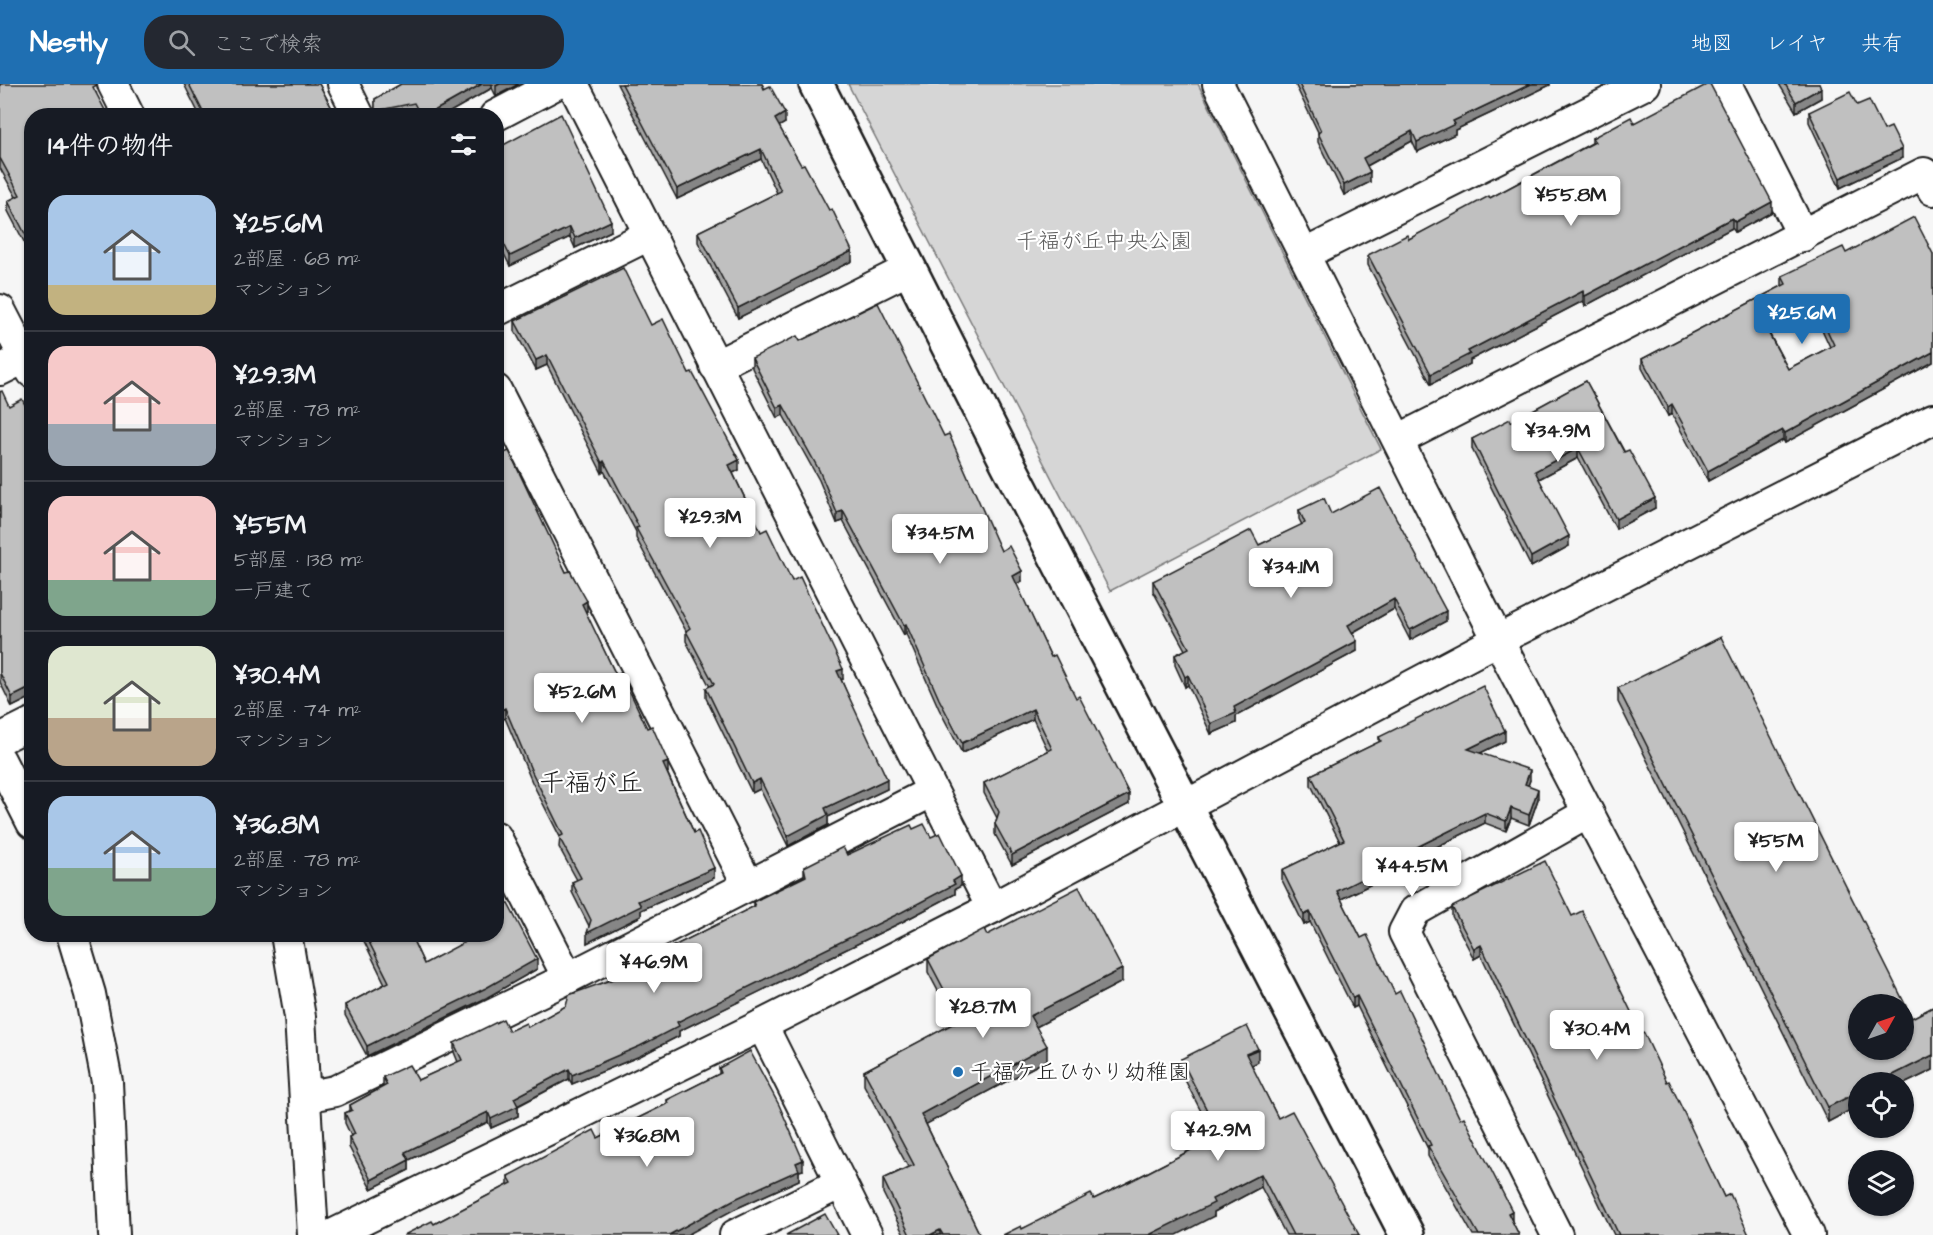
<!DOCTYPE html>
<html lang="ja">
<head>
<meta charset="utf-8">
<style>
	:root { --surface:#171b24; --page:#242831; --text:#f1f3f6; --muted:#9ea1a6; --line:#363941; --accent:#1f6fb2 }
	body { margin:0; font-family:"Architects Daughter","Klee One",sans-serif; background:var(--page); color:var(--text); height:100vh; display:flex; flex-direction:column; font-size:22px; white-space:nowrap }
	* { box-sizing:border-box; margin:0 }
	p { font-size:20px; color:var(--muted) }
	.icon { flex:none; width:33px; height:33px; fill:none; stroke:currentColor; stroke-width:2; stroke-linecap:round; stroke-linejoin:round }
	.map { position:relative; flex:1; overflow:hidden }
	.sheet { position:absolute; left:24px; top:24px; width:480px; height:834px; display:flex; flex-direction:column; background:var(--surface); border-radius:24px; box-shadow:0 2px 4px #0004 }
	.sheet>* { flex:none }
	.needle { width:39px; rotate:50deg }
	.tools { position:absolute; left:1848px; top:910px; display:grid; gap:12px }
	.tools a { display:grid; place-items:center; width:66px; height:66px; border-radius:50%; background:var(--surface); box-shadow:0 2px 4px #0004; font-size:30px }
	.price { position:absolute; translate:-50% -51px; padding:0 14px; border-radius:6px; background:#fff; color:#222; font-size:20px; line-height:39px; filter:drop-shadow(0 2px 3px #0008) }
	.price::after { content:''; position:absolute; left:50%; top:36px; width:18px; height:14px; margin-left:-9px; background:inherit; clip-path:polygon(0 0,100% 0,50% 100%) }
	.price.active { background:var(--accent); color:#fff }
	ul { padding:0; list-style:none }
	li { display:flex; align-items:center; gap:18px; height:150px; padding:0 24px }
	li+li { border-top:2px solid var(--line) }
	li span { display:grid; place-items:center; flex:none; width:168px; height:120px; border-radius:18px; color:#555 }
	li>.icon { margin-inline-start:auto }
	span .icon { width:72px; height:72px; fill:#fffc; stroke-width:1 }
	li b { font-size:26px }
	h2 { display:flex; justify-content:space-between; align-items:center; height:72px; padding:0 24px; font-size:26px }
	header { display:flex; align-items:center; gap:36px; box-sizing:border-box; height:84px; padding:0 30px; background:var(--accent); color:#fff }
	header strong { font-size:28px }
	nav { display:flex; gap:33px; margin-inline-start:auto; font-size:21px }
	.search { width:420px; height:54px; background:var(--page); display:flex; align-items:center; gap:15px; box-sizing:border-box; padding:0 21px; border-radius:24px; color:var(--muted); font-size:22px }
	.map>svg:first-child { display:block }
	.green { fill:#d6d6d6; stroke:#797979; stroke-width:1.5 }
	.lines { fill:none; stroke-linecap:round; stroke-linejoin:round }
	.street-casing { stroke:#1c1c1c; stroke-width:34 }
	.secondary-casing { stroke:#1c1c1c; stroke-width:38 }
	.street { stroke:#fff; stroke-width:30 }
	.secondary { stroke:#fff; stroke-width:33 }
	.wall { fill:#a5a5a5; stroke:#1c1c1c; stroke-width:1.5; fill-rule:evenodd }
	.shaded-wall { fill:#868686; stroke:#1c1c1c; stroke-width:1.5 }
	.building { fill:#c0c0c0; stroke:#1c1c1c; stroke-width:1.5; fill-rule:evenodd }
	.poi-dot { fill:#1f6fb2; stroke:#fff; stroke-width:2 }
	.labels { text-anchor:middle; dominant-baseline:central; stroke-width:4.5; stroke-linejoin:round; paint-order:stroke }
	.park-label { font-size:22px; fill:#5d5d5d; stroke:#fff }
	.poi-label { font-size:22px; fill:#1c1c1c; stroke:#fff; text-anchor:start }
	.quarter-label { font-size:26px; fill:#1c1c1c; stroke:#fff }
</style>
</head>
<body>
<header>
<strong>Nestly</strong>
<div class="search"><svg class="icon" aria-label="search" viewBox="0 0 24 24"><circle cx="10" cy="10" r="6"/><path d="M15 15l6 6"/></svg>ここで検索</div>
<nav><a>地図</a><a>レイヤ</a><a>共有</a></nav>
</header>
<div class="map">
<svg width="1933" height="1151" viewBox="0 0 1933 1151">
	<rect width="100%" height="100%" fill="#f6f6f6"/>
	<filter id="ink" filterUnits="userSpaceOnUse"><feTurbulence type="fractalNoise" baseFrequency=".0167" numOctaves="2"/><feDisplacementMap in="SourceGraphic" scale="12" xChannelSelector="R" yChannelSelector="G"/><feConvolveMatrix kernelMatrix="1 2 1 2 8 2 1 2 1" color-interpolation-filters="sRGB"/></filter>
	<g filter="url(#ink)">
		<!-- green -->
		<path class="green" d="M848,0H1198L1381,365L1110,507Z"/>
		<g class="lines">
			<!-- street casing -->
			<g class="street-casing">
				<g id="street">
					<path d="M113,0L129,32"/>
					<path d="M343,0L359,32"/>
					<path d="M573,0L992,824"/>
					<path d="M1218,0L1498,556L1809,1151"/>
					<path d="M1726,0L1803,152"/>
					<path d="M495,32L556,0"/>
					<path d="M1305,170L1645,0"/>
					<path d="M0,226L32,288"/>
					<path d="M496,227L649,151"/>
					<path d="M715,282L909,185"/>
					<path d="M0,286L32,270"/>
					<path d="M496,306L748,801"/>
					<path d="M1398,356L1924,89L1933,106"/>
					<path d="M0,655L32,639"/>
					<path d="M0,676L32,739"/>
					<path d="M496,753L568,894"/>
					<path d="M72,850L90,910L107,998L114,1151"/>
					<path d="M286,850L300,933L313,1151"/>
					<path d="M762,941L867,1151"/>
					<path d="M305,1013L335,1007L568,894L931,708"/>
					<path d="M332,1151L762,941L992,824L1498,556L1933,335"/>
					<path d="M735,1151L841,1099"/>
					<path d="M1557,1151L1404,848L1415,827L1588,729"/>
				</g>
			</g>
			<!-- secondary casing -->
			<g class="secondary-casing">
				<path id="secondary" d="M816,0L1005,374L1407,1151"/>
			</g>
			<!-- street -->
			<use href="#street" class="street"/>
			<!-- secondary -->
			<use href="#secondary" class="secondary"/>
		</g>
		<!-- wall -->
		<g class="wall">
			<path d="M0,0L97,9L32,32V173L8,127V117L16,113L0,84Z"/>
			<path d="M184,0H319L336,32H200Z"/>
			<path d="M401,0H519L496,12L492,4L443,32H416L414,29L403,32H375V15Z"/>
			<path d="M617,0H762L785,39L779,42L852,177L738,234L698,158V148L777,109L761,75L677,115Z"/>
			<path d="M1295,0H1550V1L1455,46V50L1417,68L1412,57L1367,82L1370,98L1344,111L1318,58V48Z"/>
			<path d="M1779,0H1819L1821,14L1796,28Z"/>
			<path d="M1857,21L1884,46L1902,74L1840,104L1809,38V28Z"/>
			<path d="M1634,39L1772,128L1735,148L1732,144L1585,222L1583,217L1470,276V280L1431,300L1368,181V171L1409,155L1490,114L1592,59V54Z"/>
			<path d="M496,65L611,147L575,164L570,153L510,182L496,154Z"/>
			<path d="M1846,169L1933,170V278L1785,359L1783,356L1708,397L1672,330L1668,332L1642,284V275L1782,202V192ZM1812,224L1830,263L1788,285L1767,245Z"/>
			<path d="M515,237L651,241L689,289L739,386L733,389L761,448L792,497L843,595H841L887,705L828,733V741L788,762L760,705L752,709L706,614V604L710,603L686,557V547L636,454V448L604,387L602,389L547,281L536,286L515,247Z"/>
			<path d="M800,257L944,352L1001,467L1022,497L1016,500L1051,573L1129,720L1012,781L995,750V740L997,734L984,709V699L1048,667L1033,635L962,669L939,625L906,550L904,551L843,437L837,439L819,396L783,331L777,334L752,284V274Z"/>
			<path d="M1586,297L1655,424L1616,445L1578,374L1539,395L1569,462L1531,483L1472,365V355L1511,338Z"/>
			<path d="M0,308L9,322L32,334V613L12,623L0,598Z"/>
			<path d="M496,358L587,527L585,528L616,591L668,688H667L714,794L641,826V832L587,859L589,842L572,808V798L577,796L559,763L560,753L532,698L505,634L499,637L496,630Z"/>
			<path d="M1299,426L1331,430L1446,537L1410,556L1394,525L1352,549L1357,567L1236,632V639L1211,650L1188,601L1185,603L1175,581V571L1185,566L1153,507V497L1259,461L1302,441L1299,435Z"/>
			<path d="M1618,604L1912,934L1933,923V986L1904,1000V999H1858V1022L1828,1038L1618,618Z"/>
			<path d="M1379,653L1505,657L1480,669L1530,696L1528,701L1538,715L1529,741L1511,734L1506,747L1485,739L1400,781V786L1341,815L1361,854L1395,910L1519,1151H1473L1428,1072V1065L1357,922L1353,924L1310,838L1304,841L1282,796V786L1340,758L1311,701V691L1379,658Z"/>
			<path d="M913,745L931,753L961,802L955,805V810L902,838L679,947V952L640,972L572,1000L569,995L518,1022V1032L491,1044L488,1038L409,1076V1086L371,1105L349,1063V1053L351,1052L345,1039V1029L350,1027V1021L383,1003V993L418,996L458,978L454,968V959L528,943L619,893V889L753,823V818L804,793V783L847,771Z"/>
			<path d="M1452,823L1572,832L1642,950L1667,998L1724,1113L1749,1151H1614L1481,871L1474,875L1452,832Z"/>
			<path d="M362,850H410L424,880L472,855L470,850H496L537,885L486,914L367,972L345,931V921L385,900L362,853Z"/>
			<path d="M987,851L1122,898L1036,943L1047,976L926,1040L980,1151H904L883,1109V1095L908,1083L864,1001V987L955,939L928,888V875Z"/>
			<path d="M1181,975L1258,978L1251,981L1278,1034L1359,1151H1286L1261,1103L1214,1128V1132L1022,1145L1094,1115L1135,1095L1193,1065V1061L1213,1051L1181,988Z"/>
			<path d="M719,984L803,1086L799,1087V1096L735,1125L434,1140L508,1101V1092L598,1054L667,1020V1016L719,990Z"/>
		</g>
		<!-- shaded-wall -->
		<g class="shaded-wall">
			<path d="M482,0H492V4L443,32H425Z"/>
			<path d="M500,0H519L496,12V2Z"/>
			<path d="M1531,0H1550V1L1455,46V50L1417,68V58L1453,37Z"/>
			<path d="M1821,4V14L1796,28V18Z"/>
			<path d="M785,29V39L775,45V35Z"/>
			<path d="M1412,47V57L1363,84V74Z"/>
			<path d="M761,65V75L677,115V105Z"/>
			<path d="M1902,65V74L1840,104V94Z"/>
			<path d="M1370,88V98L1344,111V101Z"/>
			<path d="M1772,118V128L1735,148V138Z"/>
			<path d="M1732,134V144L1585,222V212Z"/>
			<path d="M611,137V147L575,164V154Z"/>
			<path d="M570,143V153L510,182V172Z"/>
			<path d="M852,167V177L738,234V224Z"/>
			<path d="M1583,207V217L1470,276V280L1431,300V290L1468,267Z"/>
			<path d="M1812,214V224L1762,247V237Z"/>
			<path d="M1933,268V278L1785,359V349Z"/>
			<path d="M547,271V281L536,286V276Z"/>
			<path d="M1672,320V330L1668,332V323Z"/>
			<path d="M783,321V331L777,334V324Z"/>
			<path d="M1783,346V356L1708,397V387Z"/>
			<path d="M1578,364V374L1535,397V387Z"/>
			<path d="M739,376V386L729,391V381Z"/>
			<path d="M604,377V387L602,389V379Z"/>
			<path d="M1655,414V424L1616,445V435Z"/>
			<path d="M843,427V437L837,439V429Z"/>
			<path d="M1569,452V462L1531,483V473Z"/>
			<path d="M1022,487V497L1013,502V492Z"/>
			<path d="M1394,515V525L1348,551V541Z"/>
			<path d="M587,517V527L582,530V520Z"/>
			<path d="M1446,527V537L1410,556V546Z"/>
			<path d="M906,540V550L904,551V541Z"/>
			<path d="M1357,557V567L1236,632V639L1211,650V640L1234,623Z"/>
			<path d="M843,585V595L837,597V587Z"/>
			<path d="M1188,591V601L1185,603V593Z"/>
			<path d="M32,603V613L12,623V613Z"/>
			<path d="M505,624V634L499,637V627Z"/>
			<path d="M1033,625V635L962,669V659Z"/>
			<path d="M1505,647V657L1468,675V665Z"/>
			<path d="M668,678V688L663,690V680Z"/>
			<path d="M1530,686V696L1525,710V700Z"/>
			<path d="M760,695V705L752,709V699Z"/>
			<path d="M887,695V705L828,733V741L788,762V752L825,724Z"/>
			<path d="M1538,705V715L1529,741V731Z"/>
			<path d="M1129,710V720L1012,781V771Z"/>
			<path d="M1511,724V734L1506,747V737Z"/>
			<path d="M1485,729V739L1400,781V786L1337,817V807L1399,772Z"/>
			<path d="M714,784V794L641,826V832L587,859V849L638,817Z"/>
			<path d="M961,792V802L955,805V810L902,838L679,947V952L640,972L572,1000V991L677,938Z"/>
			<path d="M1310,828V838L1304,841V831Z"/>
			<path d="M1481,861V871L1474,875V865Z"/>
			<path d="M537,875V885L486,914L367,972V962Z"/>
			<path d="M1122,885V898L1030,946V932Z"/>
			<path d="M1357,912V922L1353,924V914Z"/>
			<path d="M1047,962V976L921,1043V1030Z"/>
			<path d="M1258,965V978L1246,984V970Z"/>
			<path d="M1933,971V986L1904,1000V999H1877Z"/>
			<path d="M569,985V995L517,1022H518V1032L491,1044V1035L514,1014Z"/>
			<path d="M1858,1008V1022L1828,1038V1023Z"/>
			<path d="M488,1028V1038L405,1078V1068Z"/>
			<path d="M409,1076V1086L371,1105V1096Z"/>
			<path d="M803,1076V1086L799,1087V1096L735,1125L687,1151H669L796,1079Z"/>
			<path d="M1261,1090V1103L1214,1128V1132L1177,1151H1149L1212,1115Z"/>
			<path d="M1512,1127V1137L1508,1129Z"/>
			<path d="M940,1146V1151H930Z"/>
		</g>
		<!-- building -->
		<g class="building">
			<path d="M0,0H96L97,1L93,3L108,32H32V163L8,117L20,111L0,74Z"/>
			<path d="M189,0H319L336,32H205Z"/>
			<path d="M401,0H482L425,32H421L414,19L375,27V15Z"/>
			<path d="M622,0H762L764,5L770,2L785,29L775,35L801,81L804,80L829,126L832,125L852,167L738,224L698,148L781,107L761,65L677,105Z"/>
			<path d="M1299,0H1531L1453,37L1455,40L1417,58L1412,47L1363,74L1370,88L1344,101L1318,49L1321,47Z"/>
			<path d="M1708,0H1710L1772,118L1735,138L1732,134L1585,212L1583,207L1468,267L1470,270L1431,290L1368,171L1407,151L1409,155L1489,112L1490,114L1595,58L1592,54L1631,33L1634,39Z"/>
			<path d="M1785,0H1819L1821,4L1796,18Z"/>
			<path d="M1850,8L1857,21L1869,16L1884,46L1891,43L1902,65L1840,94L1809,28Z"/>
			<path d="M561,30L611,137L575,154L570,143L510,172L496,144V65Z"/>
			<path d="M1914,133L1933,170V268L1785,349L1783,346L1708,387L1672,320L1668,323L1642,275L1786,200L1782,192L1843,163L1846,169ZM1812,214L1834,261L1788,285L1762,237Z"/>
			<path d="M623,184L651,241L663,235L689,289L692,288L739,376L729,381L761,448L767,445L792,497L800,493L843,585L837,587L887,695L825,724L828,731L788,752L760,695L752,699L706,604L714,600L686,547L690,544L636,444L639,443L604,377L602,379L547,271L536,276L515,237Z"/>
			<path d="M878,219L944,352L949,350L1001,467L1009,462L1022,487L1013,492L1051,573L1055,571L1076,614L1079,612L1129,710L1012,771L995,740L999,728L984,699L1052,665L1033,625L962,659L939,615L906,540L904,541L843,427L837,429L819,386L783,321L777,324L752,274L797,252L800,257Z"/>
			<path d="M1586,297L1624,368L1629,366L1655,414L1616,435L1578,364L1535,387L1569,452L1531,473L1472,355L1510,335L1511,338Z"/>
			<path d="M2,307L9,322L22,315L32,334V603L12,613L0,589V308Z"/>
			<path d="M496,358L502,370L509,367L566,488L570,487L587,517L582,520L616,591L621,589L647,644L652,642L668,678L663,680L694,749L698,747L714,784L638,817L641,822L587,849L591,836L572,798L581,794L559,753L563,751L532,688L505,624L499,627L496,620Z"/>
			<path d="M1380,404L1446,527L1410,546L1394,515L1348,541L1357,557L1234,623L1236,629L1211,640L1188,591L1185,593L1175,571L1189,564L1153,497L1251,446L1259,461L1305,439L1299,426L1324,414L1331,430Z"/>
			<path d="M1721,553L1912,934L1933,923V971L1877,999H1858V1008L1828,1023L1618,604ZM1858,921H1904V966H1858Z"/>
			<path d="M1483,602L1505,647L1468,665L1530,686L1525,700L1538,705L1529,731L1511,724L1506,737L1485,729L1399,772L1400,776L1337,807L1361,854L1367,851L1395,910L1400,907L1460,1035L1464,1033L1512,1127L1508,1129L1519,1151H1479L1428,1062L1431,1061L1357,912L1353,914L1310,828L1304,831L1282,786L1344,756L1311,691L1381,657L1379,653Z"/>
			<path d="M924,740L931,753L940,749L961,792L953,797L955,800L902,828L677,938L679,942L640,962L572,991L569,985L514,1014L518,1022L491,1035L488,1028L405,1068L409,1076L371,1096L349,1053L355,1050L345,1029L352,1026L350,1021L387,1001L383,993L409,981L418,996L462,976L454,959L503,935L509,947L526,939L528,943L566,922L569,911L621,892L619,889L755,822L753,818L806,792L804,783L843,763L847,771L911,741L913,745Z"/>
			<path d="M1545,777L1572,832L1582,827L1642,950L1644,949L1667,998L1669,997L1724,1113L1730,1110L1749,1151H1619L1481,861L1474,865L1452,823Z"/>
			<path d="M496,797L537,875L486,904L367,962L345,921L389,898L365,850H410L424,880L476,852L475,850H496Z"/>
			<path d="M1079,803L1122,885L1030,932L1047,962L921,1030L980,1151H943L940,1146L930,1151H910L883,1095L914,1081L864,987L960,936L928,875L984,845L987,851Z"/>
			<path d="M1247,942L1258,965L1246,970L1278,1034L1292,1027L1359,1151H1293L1261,1090L1212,1115L1214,1119L1149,1151H1003L1021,1142L1022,1145L1091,1110L1094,1115L1135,1095L1195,1064L1193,1061L1218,1048L1181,975Z"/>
			<path d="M750,967L779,1021L803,1076L796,1079L799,1086L735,1115L669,1151H404L432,1137L434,1140L512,1099L508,1092L594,1046L598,1054L669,1019L667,1016L721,989L719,984Z"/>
			<path d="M825,1130L837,1151H786Z"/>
		</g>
	</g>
	<!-- markers -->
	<circle class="poi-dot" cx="958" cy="988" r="6"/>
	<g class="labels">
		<!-- park labels -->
		<g class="park-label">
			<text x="1104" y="157">千福が丘中央公園</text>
		</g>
		<!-- poi labels -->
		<g class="poi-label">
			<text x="970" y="988">千福ケ丘ひかり幼稚園</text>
		</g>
		<!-- quarter labels -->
		<g class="quarter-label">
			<text x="591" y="699">千福が丘</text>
		</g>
	</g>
</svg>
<div class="tools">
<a><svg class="needle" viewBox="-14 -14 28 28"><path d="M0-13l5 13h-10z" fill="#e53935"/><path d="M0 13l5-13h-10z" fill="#9ea1a6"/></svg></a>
<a><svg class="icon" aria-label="locate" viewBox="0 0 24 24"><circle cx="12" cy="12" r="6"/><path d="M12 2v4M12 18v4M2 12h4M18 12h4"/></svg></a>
<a><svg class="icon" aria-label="layers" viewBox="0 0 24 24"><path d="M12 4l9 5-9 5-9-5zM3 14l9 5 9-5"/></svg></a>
</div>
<b class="price" style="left:1571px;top:143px">¥55.8M</b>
<b class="price active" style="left:1802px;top:261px">¥25.6M</b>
<b class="price" style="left:1558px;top:379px">¥34.9M</b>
<b class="price" style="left:710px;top:465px">¥29.3M</b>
<b class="price" style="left:940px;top:481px">¥34.5M</b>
<b class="price" style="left:1291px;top:515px">¥34.1M</b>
<b class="price" style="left:582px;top:640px">¥52.6M</b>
<b class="price" style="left:1776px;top:789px">¥55M</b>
<b class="price" style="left:1412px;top:814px">¥44.5M</b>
<b class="price" style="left:654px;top:910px">¥46.9M</b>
<b class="price" style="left:983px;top:955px">¥28.7M</b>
<b class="price" style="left:1597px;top:977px">¥30.4M</b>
<b class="price" style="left:1218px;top:1078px">¥42.9M</b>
<b class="price" style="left:647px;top:1084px">¥36.8M</b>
<section class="sheet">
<h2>14件の物件<svg class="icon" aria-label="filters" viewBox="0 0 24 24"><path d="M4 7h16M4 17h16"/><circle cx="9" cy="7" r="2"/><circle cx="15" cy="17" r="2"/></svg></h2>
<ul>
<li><span style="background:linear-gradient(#a9c7e8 75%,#c2b280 0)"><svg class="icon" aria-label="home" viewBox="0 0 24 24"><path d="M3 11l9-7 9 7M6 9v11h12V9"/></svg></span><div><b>¥25.6M</b><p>2部屋 · 68 m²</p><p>マンション</p></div></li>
<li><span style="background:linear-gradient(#f6c9c9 65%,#9aa5b1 0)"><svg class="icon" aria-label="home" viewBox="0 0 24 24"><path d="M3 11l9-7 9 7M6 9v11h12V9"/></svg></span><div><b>¥29.3M</b><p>2部屋 · 78 m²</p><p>マンション</p></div></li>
<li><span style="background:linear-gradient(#f6c9c9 70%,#7fa58c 0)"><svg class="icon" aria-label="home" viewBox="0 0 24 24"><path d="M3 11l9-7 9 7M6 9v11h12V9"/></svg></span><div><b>¥55M</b><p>5部屋 · 138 m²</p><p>一戸建て</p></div></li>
<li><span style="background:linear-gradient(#dfe7d0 60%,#b9a48a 0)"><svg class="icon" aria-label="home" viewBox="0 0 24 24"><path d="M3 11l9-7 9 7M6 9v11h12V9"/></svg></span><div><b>¥30.4M</b><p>2部屋 · 74 m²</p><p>マンション</p></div></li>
<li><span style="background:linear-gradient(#a9c7e8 60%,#7fa58c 0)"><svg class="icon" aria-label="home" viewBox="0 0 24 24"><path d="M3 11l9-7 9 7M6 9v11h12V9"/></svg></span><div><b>¥36.8M</b><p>2部屋 · 78 m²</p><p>マンション</p></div></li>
</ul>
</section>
</div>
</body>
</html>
